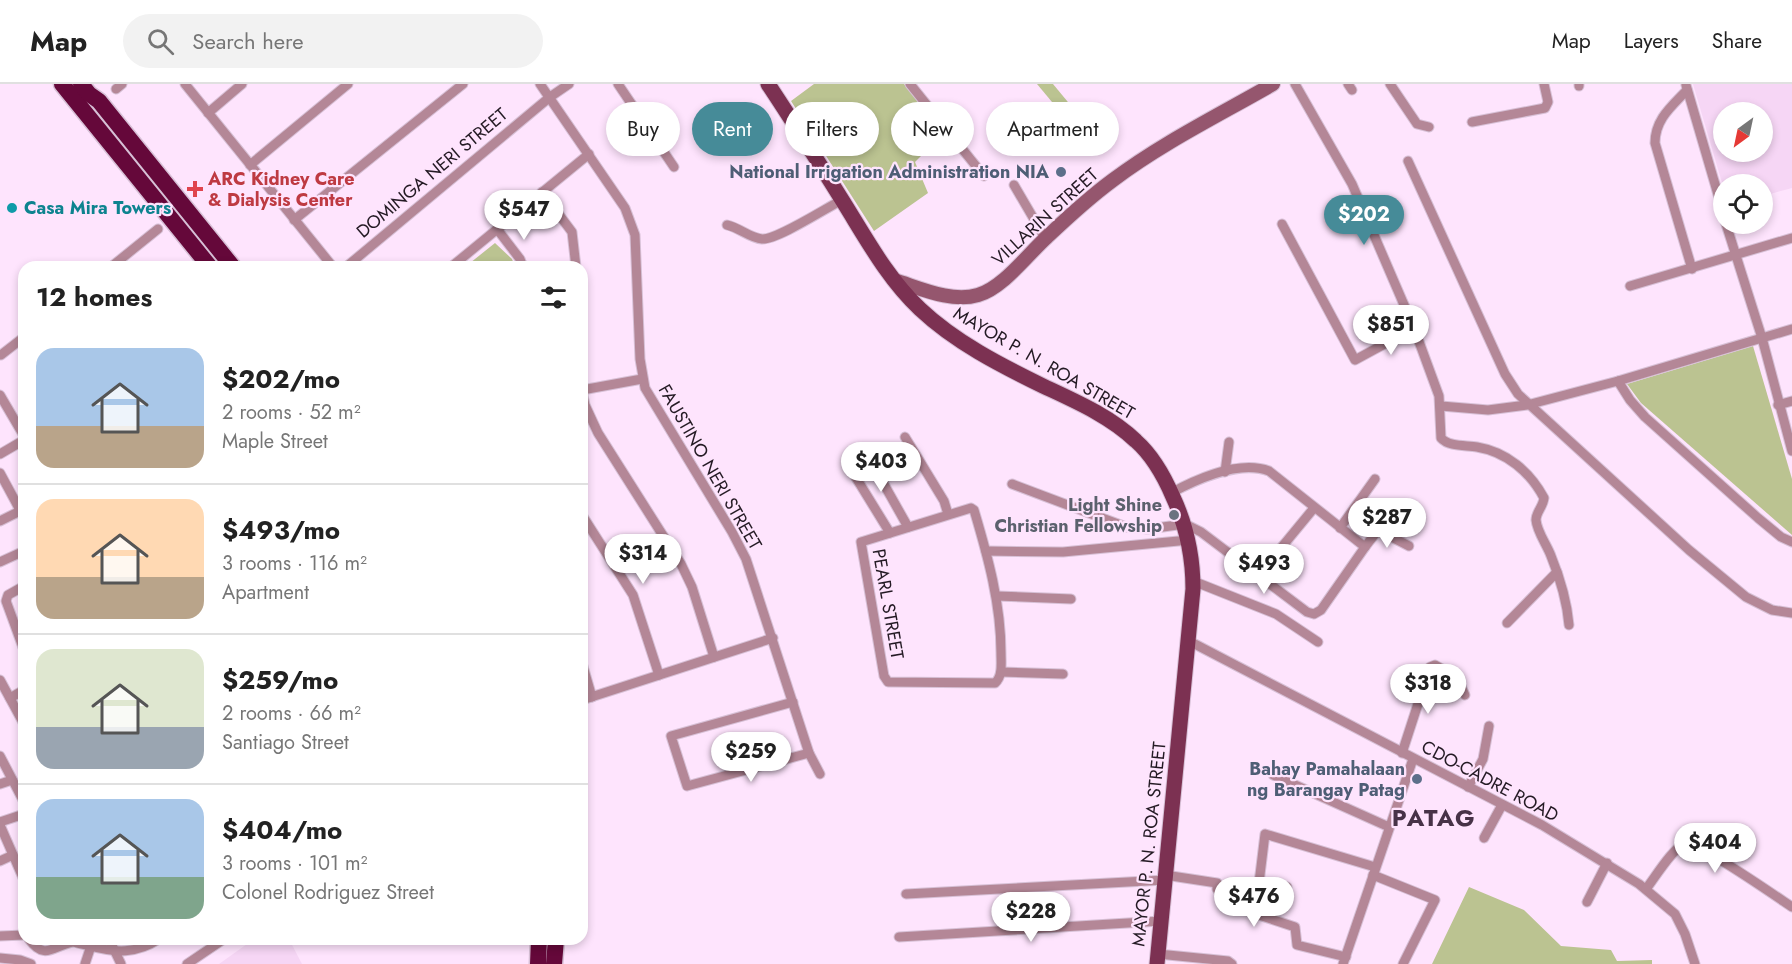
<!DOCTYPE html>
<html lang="en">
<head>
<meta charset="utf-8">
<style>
	:root { --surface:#fff; --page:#f2f2f2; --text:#222; --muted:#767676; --line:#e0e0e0; --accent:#468b98 }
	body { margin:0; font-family:Jost,sans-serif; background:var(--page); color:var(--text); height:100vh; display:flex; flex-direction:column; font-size:22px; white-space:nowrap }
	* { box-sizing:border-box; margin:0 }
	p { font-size:20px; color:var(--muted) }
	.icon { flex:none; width:33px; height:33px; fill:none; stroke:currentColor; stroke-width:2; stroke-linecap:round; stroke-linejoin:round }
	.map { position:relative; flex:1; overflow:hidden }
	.panel { position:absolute; left:18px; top:177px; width:570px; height:684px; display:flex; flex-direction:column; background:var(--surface); border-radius:18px; box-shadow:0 3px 9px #0003 }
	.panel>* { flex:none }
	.guide { position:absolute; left:606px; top:18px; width:570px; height:54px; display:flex; gap:12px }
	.needle { width:39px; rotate:213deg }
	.buttons { position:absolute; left:1713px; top:18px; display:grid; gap:12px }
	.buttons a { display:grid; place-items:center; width:60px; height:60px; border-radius:50%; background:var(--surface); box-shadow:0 3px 9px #0003; font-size:30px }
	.price { position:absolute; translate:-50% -51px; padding:0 14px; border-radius:21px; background:#fff; color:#222; font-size:20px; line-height:39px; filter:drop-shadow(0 2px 3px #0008) }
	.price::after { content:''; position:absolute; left:50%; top:36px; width:18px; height:14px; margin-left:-9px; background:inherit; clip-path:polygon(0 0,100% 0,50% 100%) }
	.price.selected { background:var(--accent); color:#fff }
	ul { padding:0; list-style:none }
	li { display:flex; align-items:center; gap:18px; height:150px; padding:0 18px }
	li+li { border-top:2px solid var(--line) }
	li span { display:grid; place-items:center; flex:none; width:168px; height:120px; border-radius:18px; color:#555 }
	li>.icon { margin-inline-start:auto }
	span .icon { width:72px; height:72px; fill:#fffc; stroke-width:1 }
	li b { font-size:26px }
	h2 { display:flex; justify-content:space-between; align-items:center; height:72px; padding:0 18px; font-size:26px }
	.pill { padding:0 21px; border-radius:27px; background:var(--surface); box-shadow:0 3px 9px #0003; font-size:21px; line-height:54px }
	.pill.selected { background:var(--accent); color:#fff }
	header { display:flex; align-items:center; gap:36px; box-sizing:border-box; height:84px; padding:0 30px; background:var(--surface); border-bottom:2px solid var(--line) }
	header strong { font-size:28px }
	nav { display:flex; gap:33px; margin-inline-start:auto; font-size:21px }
	.search { width:420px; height:54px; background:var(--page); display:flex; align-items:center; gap:15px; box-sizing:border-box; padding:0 21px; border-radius:33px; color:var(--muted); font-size:22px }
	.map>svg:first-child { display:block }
	.built { fill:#f6d6f5; fill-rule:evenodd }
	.green { fill:#bbc391 }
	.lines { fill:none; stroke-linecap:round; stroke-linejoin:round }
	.street-casing { stroke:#d7c0d6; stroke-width:11 }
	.secondary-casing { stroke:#d7c0d6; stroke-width:16 }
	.primary-casing { stroke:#d7c0d6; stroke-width:17 }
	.highway-casing { stroke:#d7c0d6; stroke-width:19 }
	.street { stroke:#b48797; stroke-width:9 }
	.secondary { stroke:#95566e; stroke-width:14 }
	.primary { stroke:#7c3152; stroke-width:15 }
	.highway { stroke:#65083a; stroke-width:16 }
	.service-dot { fill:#5c6f8a; stroke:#fee4fd; stroke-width:2 }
	.health-dot { fill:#e0444e; stroke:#fee4fd; stroke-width:2 }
	.culture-dot { fill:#0f9aa8; stroke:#fee4fd; stroke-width:2 }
	.worship-dot { fill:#6b7280; stroke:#fee4fd; stroke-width:2 }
	.labels { text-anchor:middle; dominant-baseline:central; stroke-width:4.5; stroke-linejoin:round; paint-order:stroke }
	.service-label { font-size:18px; font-weight:bold; fill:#4e5e75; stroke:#fee4fd; text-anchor:end }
	.street-label { font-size:18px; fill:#241a24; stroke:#fee4fd }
	.health-label { font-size:18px; font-weight:bold; fill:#be3a42; stroke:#fee4fd; text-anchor:start }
	.culture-label { font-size:18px; font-weight:bold; fill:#0d838f; stroke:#fee4fd; text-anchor:start }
	.worship-label { font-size:18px; font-weight:bold; fill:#5b616d; stroke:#fee4fd; text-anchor:end }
	.district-label { font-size:24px; font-weight:bold; letter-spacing:1.5px; fill:#473247; stroke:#fee4fd }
</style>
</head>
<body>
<header>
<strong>Map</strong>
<div class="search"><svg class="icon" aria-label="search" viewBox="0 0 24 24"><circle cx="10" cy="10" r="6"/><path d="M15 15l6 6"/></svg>Search here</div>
<nav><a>Map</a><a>Layers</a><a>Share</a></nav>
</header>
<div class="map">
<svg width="1792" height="880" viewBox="0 0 1792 880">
	<rect width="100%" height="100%" fill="#fee4fd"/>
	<!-- built -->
	<g class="built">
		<path d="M1693,0H1792V104L1763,112L1762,100H1724L1723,102ZM1724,28H1762V68H1724Z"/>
		<path d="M254,855H289L302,880H219Z"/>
	</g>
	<!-- green -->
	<g class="green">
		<path d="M814,0H904L945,48L915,78L928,109L874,147L791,17Z"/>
		<path d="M1037,0H1053L1101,58L1092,66Z"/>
		<path d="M495,159L512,175L515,183H465Z"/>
		<path d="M1753,262L1792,395V451L1641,319L1627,300Z"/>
		<path d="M1469,803L1524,826L1561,862L1611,866L1617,877L1652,876V880H1432Z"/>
	</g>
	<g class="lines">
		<!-- street casing -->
		<g class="street-casing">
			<g id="street">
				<path d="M185,0L333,183"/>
				<path d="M540,0L625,124L635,151L640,275L645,304L732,448L746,475L809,669L820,690"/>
				<path d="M618,0L674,83"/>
				<path d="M910,0L984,92"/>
				<path d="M1295,0L1352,100L1414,244L1439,312L1441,354C1449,363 1466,361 1477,363C1507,368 1530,388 1544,414C1543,423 1536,428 1536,436C1537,448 1547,461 1551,472C1560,494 1567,518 1569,541"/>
				<path d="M1348,0L1352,6"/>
				<path d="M1390,0L1417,40L1429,43"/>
				<path d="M1579,0V2"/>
				<path d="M1686,1L1724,131"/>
				<path d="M116,5L122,0"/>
				<path d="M1687,6C1672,22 1655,35 1655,59L1692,185"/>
				<path d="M208,29L242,0"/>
				<path d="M1472,38L1545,24L1548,18L1544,0"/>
				<path d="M1408,77L1505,290L1518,310L1689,466L1746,513L1772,526L1792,529"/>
				<path d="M250,81L348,0"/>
				<path d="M1014,101L1045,154"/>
				<path d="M542,108L572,148L576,183"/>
				<path d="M294,136L463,0"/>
				<path d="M1282,140L1355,276L1414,244"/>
				<path d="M1726,140L1762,254L1792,367"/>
				<path d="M727,141C740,144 750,154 762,155C777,156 826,124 842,116"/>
				<path d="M497,145L520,175L523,183"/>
				<path d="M111,183L158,145"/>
				<path d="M346,183L550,13L569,0"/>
				<path d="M451,183L589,70"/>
				<path d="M1630,202L1792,154"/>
				<path d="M1,271L24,253"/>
				<path d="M1618,297L1630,316L1645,333L1758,434L1781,453L1792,458"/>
				<path d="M582,306L642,295"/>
				<path d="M582,307L585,321L598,349L681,480L692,503L714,573"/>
				<path d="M0,311L24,352"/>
				<path d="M1778,321L1792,317"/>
				<path d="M1441,322L1488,326L1527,321L1618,297L1792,245"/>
				<path d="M905,353L944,417L948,430"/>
				<path d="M0,370L24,356"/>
				<path d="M872,379L908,443"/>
				<path d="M850,384L890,449"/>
				<path d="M1225,388L1229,358"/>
				<path d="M0,389L20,426"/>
				<path d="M1012,400L1126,443L1148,445L1185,440L1201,448L1307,528L1314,530L1321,526L1365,463L1269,387C1240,376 1197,395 1171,409"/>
				<path d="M971,424L974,426C988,473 1001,520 1001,569C1001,579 1003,592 995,599L888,598L884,592L861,458Z"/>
				<path d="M582,431L633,511L659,591"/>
				<path d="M0,437L24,425"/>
				<path d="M1340,444L1375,395"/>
				<path d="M1365,463L1378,446L1409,462"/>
				<path d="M986,467L1063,468L1189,456"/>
				<path d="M0,478L24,467"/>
				<path d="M1246,481L1271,474L1276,470L1314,424"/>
				<path d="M1193,497L1276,530L1318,558"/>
				<path d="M24,502L8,511L6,517L24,566"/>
				<path d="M997,512L1071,515"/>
				<path d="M1507,539L1557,488"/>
				<path d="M1189,557L1542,741L1639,800L1675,830L1685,850L1695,880"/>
				<path d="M582,579L592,613"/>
				<path d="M1001,588L1063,590"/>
				<path d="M0,596L24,640"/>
				<path d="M10,614L24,606"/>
				<path d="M582,616L773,554"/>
				<path d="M793,618L671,652L687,702L809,669"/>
				<path d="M1402,669L1430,583L1435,581C1453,591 1457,593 1465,611"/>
				<path d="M0,672L24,718"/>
				<path d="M1273,691L1389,743"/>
				<path d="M0,700L12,696"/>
				<path d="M1468,703L1483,675L1489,642"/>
				<path d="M0,738L24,730"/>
				<path d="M0,741L24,796"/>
				<path d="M1484,754L1502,721"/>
				<path d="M0,777L13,771"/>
				<path d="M1165,791L1217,799V805L1220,809L1257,815L1256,830L1295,843L1297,861L1346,873"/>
				<path d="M1373,791L1435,816L1403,880"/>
				<path d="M1259,799L1287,803"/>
				<path d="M1646,805C1654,795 1674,762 1685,760C1697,757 1777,813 1792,823"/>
				<path d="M906,810L1165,796"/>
				<path d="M1257,815L1265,750L1375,783"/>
				<path d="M1587,818L1607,779"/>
				<path d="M0,852L24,851"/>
				<path d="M899,853L1161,837"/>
				<path d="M29,855C45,877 53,862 72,858"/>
				<path d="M67,855C74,859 82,860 90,862C116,869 136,870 159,855"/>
				<path d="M109,855L121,880"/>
				<path d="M1158,870L1228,877L1232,880"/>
				<path d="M0,874L20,876L31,880"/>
				<path d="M85,880L91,862"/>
				<path d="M187,880L224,855"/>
				<path d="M1343,880L1413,675"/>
			</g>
		</g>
		<!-- secondary casing -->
		<g class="secondary-casing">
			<path id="secondary" d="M894,196C920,204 951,219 978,211C1003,204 1028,170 1047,153C1068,133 1090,113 1113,96C1162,59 1219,31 1273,0"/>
		</g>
		<!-- primary casing -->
		<g class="primary-casing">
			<path id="primary" d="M768,0C794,39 819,79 844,119C867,156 888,195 920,225C955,258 1000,281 1043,302C1075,317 1110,332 1136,357C1153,372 1164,392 1173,413C1187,443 1193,472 1193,505L1157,880"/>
		</g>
		<!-- highway casing -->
		<g class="highway-casing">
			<g id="highway">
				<path d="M62,0L210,183"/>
				<path d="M81,0L89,10L99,17L233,183"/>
				<path d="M538,880L539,855"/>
				<path d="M554,880L556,855"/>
			</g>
		</g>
		<!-- street -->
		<use href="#street" class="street"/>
		<!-- secondary -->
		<use href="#secondary" class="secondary"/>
		<!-- primary -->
		<use href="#primary" class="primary"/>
		<!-- highway -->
		<use href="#highway" class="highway"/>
	</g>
	<!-- markers -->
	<g class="service-dot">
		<circle cx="1061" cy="88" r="6"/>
		<circle cx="1417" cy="695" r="6"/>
	</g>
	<path class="health-dot" d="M192 96h6v6h6v6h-6v6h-6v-6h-6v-6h6z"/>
	<circle class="culture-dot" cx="12" cy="124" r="6"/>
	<circle class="worship-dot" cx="1174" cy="431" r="6"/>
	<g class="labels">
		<!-- service labels -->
		<g class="service-label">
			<text x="1049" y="88">National Irrigation Administration NIA</text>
			<text x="1405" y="685">Bahay Pamahalaan<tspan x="1405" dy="21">ng Barangay Patag</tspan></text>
		</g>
		<!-- street labels -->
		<g class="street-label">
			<text transform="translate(432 89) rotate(-40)">DOMINGA NERI STREET</text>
			<text transform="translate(1045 133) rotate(-42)">VILLARIN STREET</text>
			<text transform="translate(1044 279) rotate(30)">MAYOR P. N. ROA STREET</text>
			<text transform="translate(710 383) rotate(60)">FAUSTINO NERI STREET</text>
			<text transform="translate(888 520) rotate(80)">PEARL STREET</text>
			<text transform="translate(1490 697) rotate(28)">CDO-CADRE ROAD</text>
			<text transform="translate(1149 760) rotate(-84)">MAYOR P. N. ROA STREET</text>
		</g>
		<!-- health labels -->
		<g class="health-label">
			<text x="208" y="95">ARC Kidney Care<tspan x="208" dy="21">&amp; Dialysis Center</tspan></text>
		</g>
		<!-- culture labels -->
		<g class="culture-label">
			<text x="24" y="124">Casa Mira Towers</text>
		</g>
		<!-- worship labels -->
		<g class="worship-label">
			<text x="1162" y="421">Light Shine<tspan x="1162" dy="21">Christian Fellowship</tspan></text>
		</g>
		<!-- district labels -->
		<g class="district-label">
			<text x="1434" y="733">PATAG</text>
		</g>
	</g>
</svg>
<div class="buttons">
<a><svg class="needle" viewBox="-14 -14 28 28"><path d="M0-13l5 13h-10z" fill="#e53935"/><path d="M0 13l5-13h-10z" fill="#767676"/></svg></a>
<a><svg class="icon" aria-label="locate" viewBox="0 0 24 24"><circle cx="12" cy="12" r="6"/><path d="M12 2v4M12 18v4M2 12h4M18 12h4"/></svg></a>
</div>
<b class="price" style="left:524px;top:157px">$547</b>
<b class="price selected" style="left:1364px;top:162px">$202</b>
<b class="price" style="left:1391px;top:272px">$851</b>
<b class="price" style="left:881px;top:409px">$403</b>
<b class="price" style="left:1387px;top:465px">$287</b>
<b class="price" style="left:643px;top:501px">$314</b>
<b class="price" style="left:1264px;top:511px">$493</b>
<b class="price" style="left:1428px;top:631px">$318</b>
<b class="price" style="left:751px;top:699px">$259</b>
<b class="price" style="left:1715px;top:790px">$404</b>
<b class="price" style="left:1254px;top:844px">$476</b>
<b class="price" style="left:1031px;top:859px">$228</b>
<div class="guide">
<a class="pill">Buy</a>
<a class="pill selected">Rent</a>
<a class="pill">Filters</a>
<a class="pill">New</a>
<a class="pill">Apartment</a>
</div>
<section class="panel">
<h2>12 homes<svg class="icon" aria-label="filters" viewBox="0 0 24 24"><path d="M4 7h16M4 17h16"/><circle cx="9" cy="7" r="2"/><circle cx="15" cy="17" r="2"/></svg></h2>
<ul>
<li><span style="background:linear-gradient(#a9c7e8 65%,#b9a48a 0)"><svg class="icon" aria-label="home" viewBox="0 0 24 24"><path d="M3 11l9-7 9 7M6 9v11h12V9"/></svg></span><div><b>$202/mo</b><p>2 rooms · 52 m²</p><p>Maple Street</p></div></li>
<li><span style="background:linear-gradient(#ffd9b3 65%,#b9a48a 0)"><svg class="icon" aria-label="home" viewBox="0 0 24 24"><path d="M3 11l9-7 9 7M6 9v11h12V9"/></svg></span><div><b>$493/mo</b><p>3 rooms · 116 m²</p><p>Apartment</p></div></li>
<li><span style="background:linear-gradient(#dfe7d0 65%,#9aa5b1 0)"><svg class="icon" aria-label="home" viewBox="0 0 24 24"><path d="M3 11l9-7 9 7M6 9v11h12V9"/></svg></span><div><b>$259/mo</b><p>2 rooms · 66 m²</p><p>Santiago Street</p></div></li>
<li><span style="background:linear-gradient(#a9c7e8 65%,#7fa58c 0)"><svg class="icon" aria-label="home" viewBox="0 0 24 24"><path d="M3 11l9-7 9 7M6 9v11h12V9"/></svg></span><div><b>$404/mo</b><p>3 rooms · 101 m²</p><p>Colonel Rodriguez Street</p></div></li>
</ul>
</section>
</div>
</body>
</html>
